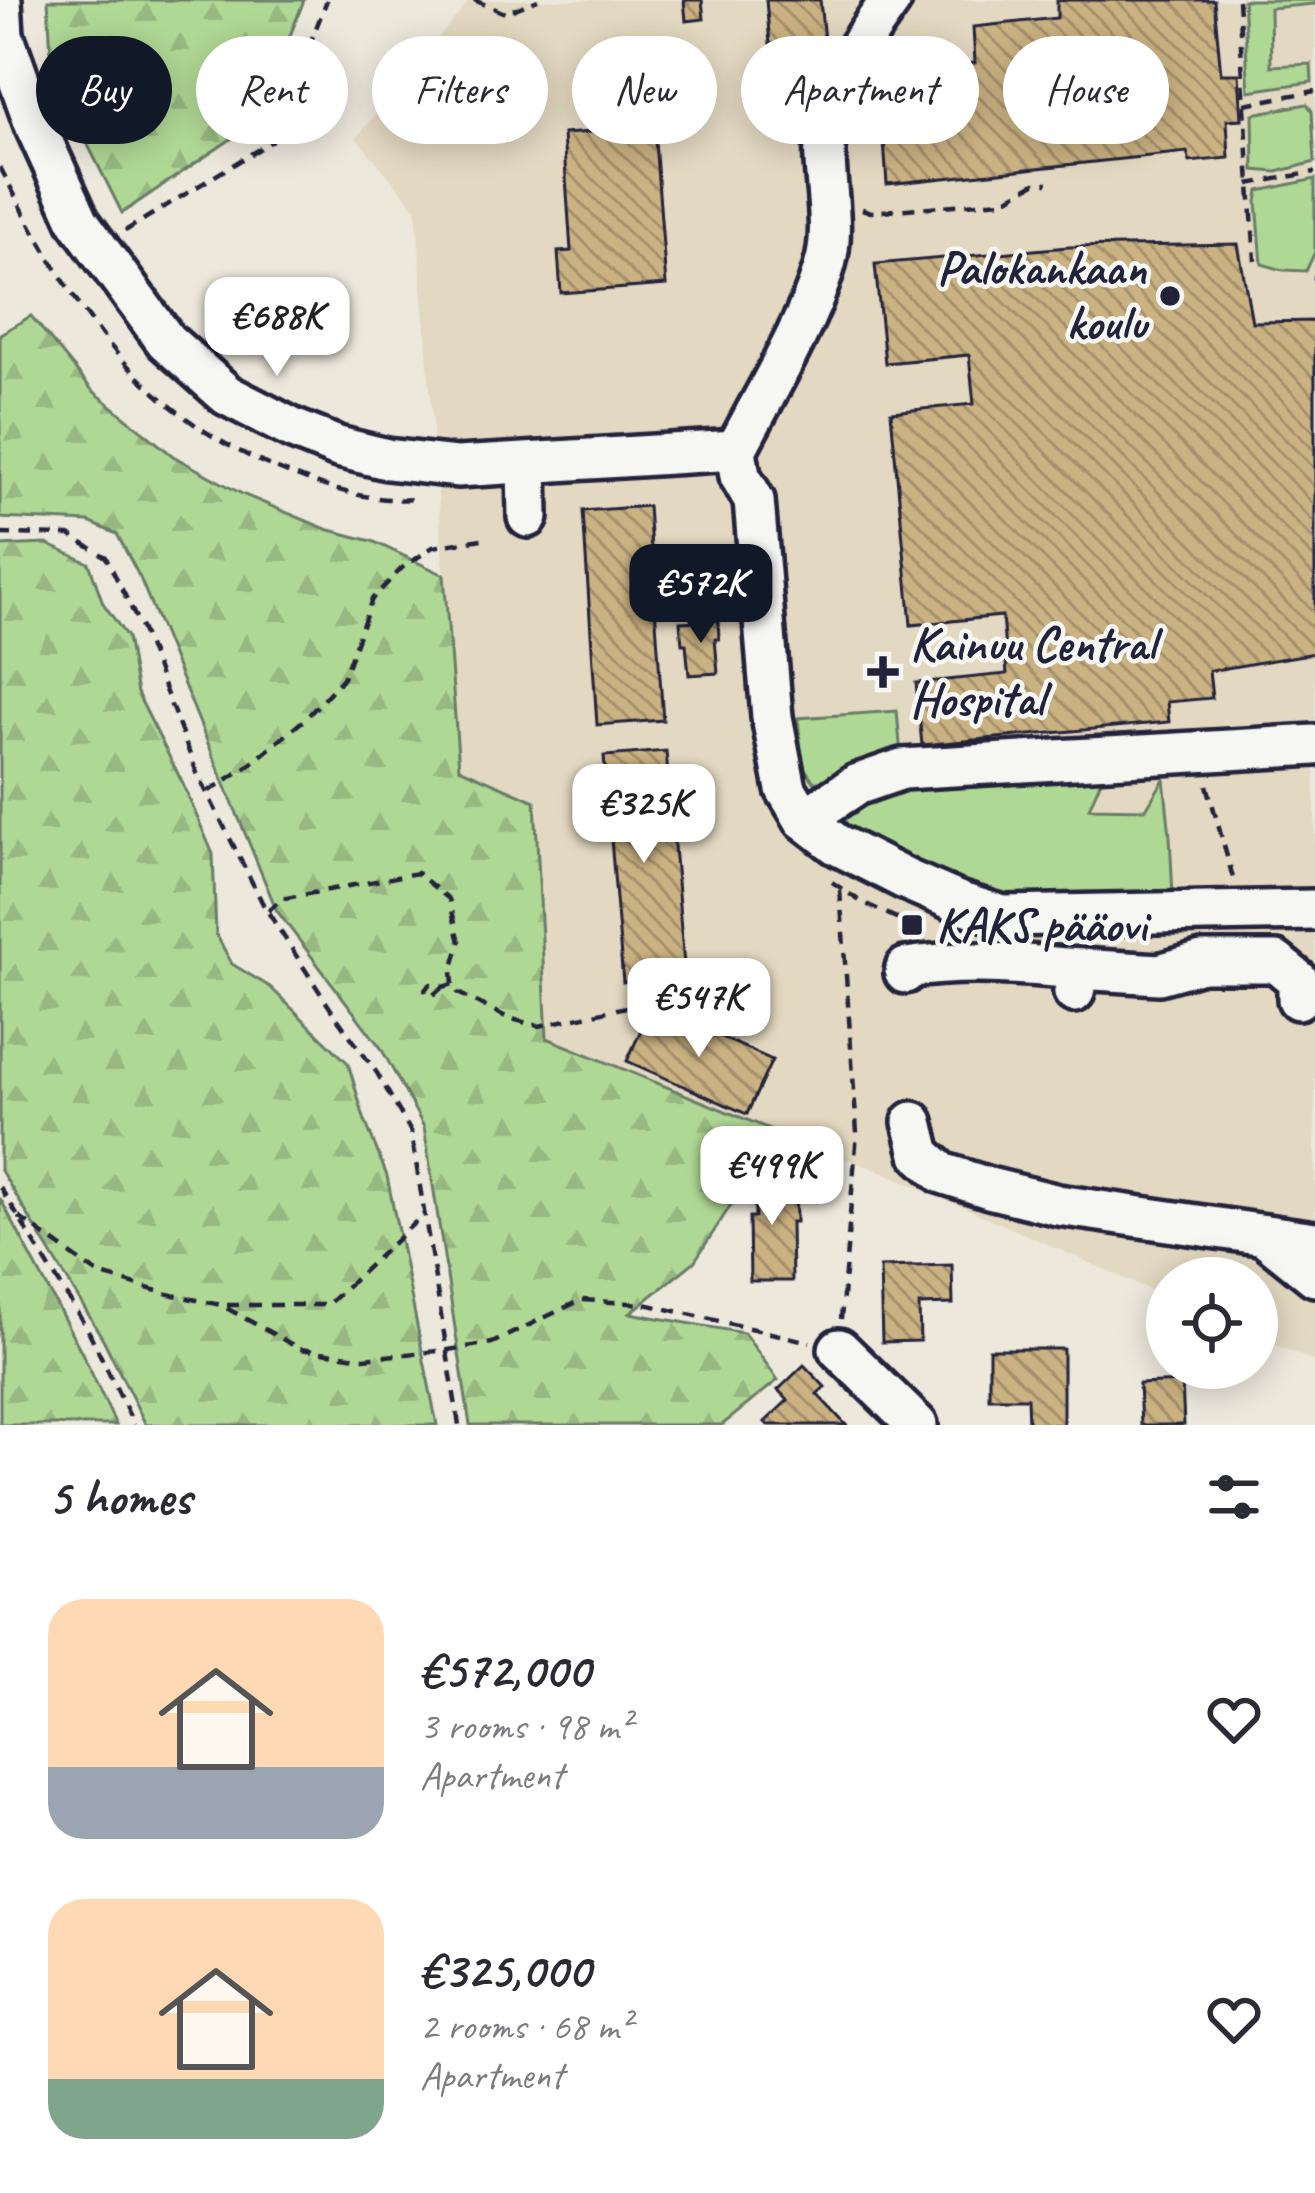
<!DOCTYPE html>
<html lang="en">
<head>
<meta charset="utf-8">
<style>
	:root { --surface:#fff; --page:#f7f7f7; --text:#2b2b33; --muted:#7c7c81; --accent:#111827 }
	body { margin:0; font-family:Caveat,sans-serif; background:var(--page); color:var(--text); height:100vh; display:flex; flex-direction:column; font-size:45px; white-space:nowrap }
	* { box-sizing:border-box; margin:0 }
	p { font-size:39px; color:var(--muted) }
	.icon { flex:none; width:66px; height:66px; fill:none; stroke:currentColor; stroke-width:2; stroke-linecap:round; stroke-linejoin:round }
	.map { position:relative; height:1425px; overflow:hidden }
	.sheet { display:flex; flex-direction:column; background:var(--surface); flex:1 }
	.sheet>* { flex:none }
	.hud { position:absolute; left:36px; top:36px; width:1245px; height:108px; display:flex; gap:24px }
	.tools { position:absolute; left:1146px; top:1257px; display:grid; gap:24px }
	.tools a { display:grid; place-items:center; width:132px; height:132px; border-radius:50%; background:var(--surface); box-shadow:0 6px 30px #0003; font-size:60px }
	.price { position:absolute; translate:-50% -102px; padding:0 27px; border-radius:24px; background:#fff; color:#222; font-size:39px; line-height:78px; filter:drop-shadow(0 3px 6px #0008) }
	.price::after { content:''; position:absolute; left:50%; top:72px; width:36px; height:27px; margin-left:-18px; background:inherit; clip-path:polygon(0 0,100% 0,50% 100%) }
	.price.current { background:var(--accent); color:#fff }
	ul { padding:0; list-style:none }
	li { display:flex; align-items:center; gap:36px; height:300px; padding:0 48px }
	li span { display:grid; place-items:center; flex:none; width:336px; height:240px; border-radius:36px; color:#555 }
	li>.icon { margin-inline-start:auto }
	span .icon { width:144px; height:144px; fill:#fffc; stroke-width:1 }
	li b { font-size:51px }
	h2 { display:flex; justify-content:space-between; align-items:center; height:144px; padding:0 48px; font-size:51px }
	.pill { padding:0 42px; border-radius:54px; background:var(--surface); box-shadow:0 6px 30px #0003; font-size:42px; line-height:108px }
	.pill.current { background:var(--accent); color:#fff }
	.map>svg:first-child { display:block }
	.built { fill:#e3d8c1 }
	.grass { fill:#b0d895; stroke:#697d68; stroke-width:3 }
	.forest { fill:url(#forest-firs); stroke:#697d68; stroke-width:3 }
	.building { fill:url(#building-back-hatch); stroke:#22223b; stroke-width:3 }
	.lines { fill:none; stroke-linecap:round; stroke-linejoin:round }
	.minor-casing { stroke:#22223b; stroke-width:48 }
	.path { stroke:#22223b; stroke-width:4.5; stroke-dasharray:12 9; stroke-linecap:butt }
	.minor { stroke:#f6f6f2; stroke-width:39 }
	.poi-dot { fill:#22223b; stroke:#f6f6f2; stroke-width:4.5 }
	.labels { text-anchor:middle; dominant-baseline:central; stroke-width:9; stroke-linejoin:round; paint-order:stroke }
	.poi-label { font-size:48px; font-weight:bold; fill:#22223b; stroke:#f6f6f2; text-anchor:start }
</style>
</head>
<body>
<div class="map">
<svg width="1315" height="1425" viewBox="0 0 1315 1425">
	<defs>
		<pattern id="forest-firs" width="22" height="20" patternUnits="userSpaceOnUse" patternTransform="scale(3)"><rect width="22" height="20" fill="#b0d895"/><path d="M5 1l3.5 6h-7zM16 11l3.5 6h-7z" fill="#97b981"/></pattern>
		<pattern id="building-back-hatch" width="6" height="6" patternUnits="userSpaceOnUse" patternTransform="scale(3)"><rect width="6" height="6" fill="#cbb282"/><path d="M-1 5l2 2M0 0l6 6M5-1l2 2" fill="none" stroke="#a4906c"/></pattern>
	</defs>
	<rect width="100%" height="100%" fill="#ede8dc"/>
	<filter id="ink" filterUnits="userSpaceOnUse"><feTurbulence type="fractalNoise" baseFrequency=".00833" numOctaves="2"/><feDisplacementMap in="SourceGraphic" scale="24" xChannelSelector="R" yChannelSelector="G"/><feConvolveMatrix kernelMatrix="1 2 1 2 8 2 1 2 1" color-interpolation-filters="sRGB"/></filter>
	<g filter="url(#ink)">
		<!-- built -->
		<path class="built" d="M470,0H1315V1362L1257,1337V1278H1167V1297L874,1168L828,1153L547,1038L535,802L459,768L416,208L356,138Z"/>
		<!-- grass -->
		<g class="grass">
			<path d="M1243,0H1315V4L1270,8L1271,66L1311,64L1312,82L1249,91Z"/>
			<path d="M1307,104L1312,111L1315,162L1277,172L1254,170L1253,114Z"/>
			<path d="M1315,179V252L1306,271L1283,270L1262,264L1257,202L1259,191Z"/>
			<path d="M897,711L901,755L830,782H814L802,764L798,718Z"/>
			<path d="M1047,771L1101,780L1089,808L1146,809L1164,779L1170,836L1173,896C1121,898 1045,907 997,897C949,886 890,851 846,827L844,814L900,783Z"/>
		</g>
		<!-- forest -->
		<g class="forest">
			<path d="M48,0H304L256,122L122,213L52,73Z"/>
			<path d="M31,316L92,390L173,456L242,494L326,529L372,541L444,575L459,768L535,801L547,1038L828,1153L825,1172L745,1173L742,1188L694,1262L630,1313L744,1333L778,1380L722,1425H470L424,1127L381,1048L277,911L140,578L117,534L89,522L0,518V334Z"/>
			<path d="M47,544L89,563L103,603L127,637L137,693L182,782L213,854L216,934L232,964L270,987L348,1063L364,1118L387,1176L437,1425H146L103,1339L0,1169V546Z"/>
			<path d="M0,1198L81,1351L116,1425H0Z"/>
		</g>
		<!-- building -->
		<g class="building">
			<path d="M684,0H702L704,19L686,21Z"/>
			<path d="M766,0H820L824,40L770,44Z"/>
			<path d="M1068,0H1214L1221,74H1239L1242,119L1227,120L1229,158L1190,162L1187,152L887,184L882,112L948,105V102L960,100L958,65L975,63L973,27L1057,18V1Z"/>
			<path d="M654,128L666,285L561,293L558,252L571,251L563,134Z"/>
			<path d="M1238,244L1252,322L1315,321V653L1209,671L1212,698L1167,702L1169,722L922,745L916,683L1007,674L1002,616L911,625L891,412L974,404L969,355L885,363L875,264L1068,247Z"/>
			<path d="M648,506L663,720L597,725L583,511Z"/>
			<path d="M718,620L719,639H715L718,673L689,675L686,644H682L680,622Z"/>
			<path d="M666,751L685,977L623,982L604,756Z"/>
			<path d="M652,1006L772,1060L747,1114L627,1061Z"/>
			<path d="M754,1175H795L796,1222H791L792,1281H750L749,1217H755Z"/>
			<path d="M952,1265L953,1304L919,1305L920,1341L882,1342L880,1267Z"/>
			<path d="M989,1349H1063V1425H1028L1027,1398H989Z"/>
			<path d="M804,1365L825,1387L817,1394L846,1425H768L765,1422L788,1400L778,1390Z"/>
			<path d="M1182,1382L1184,1425H1141L1139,1384Z"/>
		</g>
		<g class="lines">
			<!-- minor casing -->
			<g class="minor-casing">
				<g id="minor">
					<path d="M1,0L3,35L35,125L79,222L166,341L227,395L293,429L338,447L387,459L457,467L736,450"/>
					<path d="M891,0C861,43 833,77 826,130C820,174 838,223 824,268C806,327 764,395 736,450L740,476L754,500L772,717L786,789L804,819L836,844L907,880L958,902L1003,916L1315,910"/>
					<path d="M527,464L528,517"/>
					<path d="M804,819L856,785L902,769L1315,745"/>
					<path d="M905,973L906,968C964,959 1020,964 1079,969"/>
					<path d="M1074,992L1079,969L1159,974L1202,962H1276L1298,980V999"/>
					<path d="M913,1122L921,1154L942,1173L989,1188L1058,1205L1315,1242"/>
					<path d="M1264,1235L1315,1276"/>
					<path d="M839,1349L917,1425"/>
				</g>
			</g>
			<!-- path -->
			<g class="path">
				<path d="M474,0L505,13L538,0"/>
				<path d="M1238,0L1255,261"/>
				<path d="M1245,104L1315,91"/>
				<path d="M0,167C73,308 140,421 299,477C336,491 375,502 416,499"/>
				<path d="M1249,184L1315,172"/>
				<path d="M862,209L871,212L1003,201L1035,183H1048"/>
				<path d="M125,231L272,141L327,0"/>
				<path d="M1315,275V280"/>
				<path d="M0,534L69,535L106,557L142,630L197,773L264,906L332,1011L377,1073L411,1132L459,1425"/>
				<path d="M1207,785L1233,878"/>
				<path d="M209,791L248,766L280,740L306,718L343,678L372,599L402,568L433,547L482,539"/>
				<path d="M832,882L860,901L922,930"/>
				<path d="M840,890L857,1133L841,1319"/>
				<path d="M268,911L281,899L417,873L449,899L460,942L452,971L453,984L458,993L508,1018L539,1026L649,1002L684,1001"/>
				<path d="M443,987L433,995L426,993L425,989L431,984L443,987L453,984"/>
				<path d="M0,1187L89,1332L134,1425"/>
				<path d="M19,1217L98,1274L164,1293L221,1305L300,1349L364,1358L448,1350L492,1343L581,1300L645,1304L810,1342"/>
				<path d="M227,1305H327L425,1213"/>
			</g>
			<!-- minor -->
			<use href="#minor" class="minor"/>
		</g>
	</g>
	<!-- markers -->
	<g class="poi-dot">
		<circle cx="1170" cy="296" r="12"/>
		<path d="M877 654h12v12h12v12h-12v12h-12v-12h-12v-12h12z"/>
		<rect x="900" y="913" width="24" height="24" rx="6"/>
	</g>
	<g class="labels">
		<!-- poi labels -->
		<g class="poi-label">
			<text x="1146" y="268" text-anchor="end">Palokankaan<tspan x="1146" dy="55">koulu</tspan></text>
			<text x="910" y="644">Kainuu Central<tspan x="910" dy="55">Hospital</tspan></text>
			<text x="936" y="925">KAKS pääovi</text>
		</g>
	</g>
</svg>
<div class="tools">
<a><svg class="icon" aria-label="locate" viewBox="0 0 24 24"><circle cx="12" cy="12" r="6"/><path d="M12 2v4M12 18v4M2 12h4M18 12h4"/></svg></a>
</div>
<b class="price" style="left:277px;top:379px">€688K</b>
<b class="price current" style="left:701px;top:646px">€572K</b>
<b class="price" style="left:644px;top:866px">€325K</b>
<b class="price" style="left:699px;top:1060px">€547K</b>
<b class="price" style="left:772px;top:1228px">€499K</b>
<div class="hud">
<a class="pill current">Buy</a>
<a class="pill">Rent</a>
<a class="pill">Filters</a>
<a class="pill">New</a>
<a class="pill">Apartment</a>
<a class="pill">House</a>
</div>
</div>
<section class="sheet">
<h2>5 homes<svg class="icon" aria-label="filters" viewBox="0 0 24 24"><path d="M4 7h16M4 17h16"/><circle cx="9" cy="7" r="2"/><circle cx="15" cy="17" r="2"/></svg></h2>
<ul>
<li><span style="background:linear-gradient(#ffd9b3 70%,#9aa5b1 0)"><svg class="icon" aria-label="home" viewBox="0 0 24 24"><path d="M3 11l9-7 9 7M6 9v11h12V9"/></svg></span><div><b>€572,000</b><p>3 rooms · 98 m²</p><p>Apartment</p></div><svg class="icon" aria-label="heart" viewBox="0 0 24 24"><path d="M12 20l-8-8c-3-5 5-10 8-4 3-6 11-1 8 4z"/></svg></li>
<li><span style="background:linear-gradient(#ffd9b3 75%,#7fa58c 0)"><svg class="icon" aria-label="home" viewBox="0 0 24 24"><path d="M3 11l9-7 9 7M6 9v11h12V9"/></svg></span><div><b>€325,000</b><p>2 rooms · 68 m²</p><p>Apartment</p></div><svg class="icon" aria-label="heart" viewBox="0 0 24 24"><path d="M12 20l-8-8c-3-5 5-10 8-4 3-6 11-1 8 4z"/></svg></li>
</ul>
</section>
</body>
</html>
